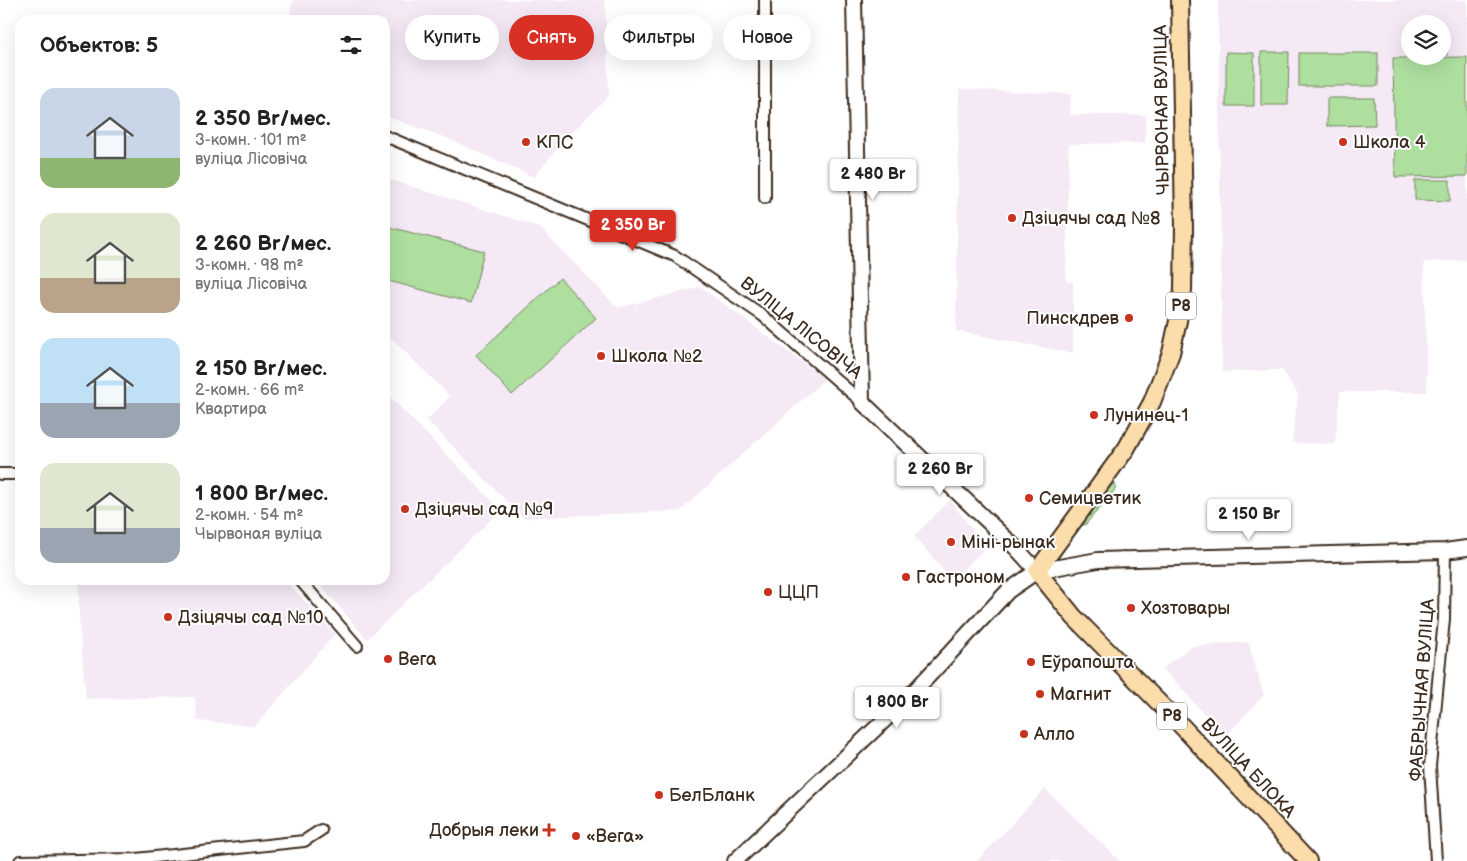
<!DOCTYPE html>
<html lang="ru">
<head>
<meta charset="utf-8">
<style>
	:root { --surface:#fff; --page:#f2f2f2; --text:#222; --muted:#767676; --accent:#d93025 }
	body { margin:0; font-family:"Balsamiq Sans",sans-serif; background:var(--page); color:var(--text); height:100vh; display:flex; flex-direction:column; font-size:19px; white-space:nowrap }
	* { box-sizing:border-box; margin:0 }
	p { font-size:16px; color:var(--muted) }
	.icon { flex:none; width:28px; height:28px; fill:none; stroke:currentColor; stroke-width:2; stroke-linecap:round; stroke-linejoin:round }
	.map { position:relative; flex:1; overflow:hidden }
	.panel { position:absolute; left:15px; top:15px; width:375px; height:570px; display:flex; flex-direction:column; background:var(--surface); border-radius:15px; box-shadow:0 5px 20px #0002 }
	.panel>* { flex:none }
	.hud { position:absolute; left:405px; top:15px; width:475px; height:45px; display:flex; gap:10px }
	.controls { position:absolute; left:1401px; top:15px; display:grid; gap:10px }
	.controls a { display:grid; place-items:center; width:50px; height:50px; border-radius:50%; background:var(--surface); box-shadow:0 5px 20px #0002; font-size:25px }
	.price { position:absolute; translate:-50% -42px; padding:0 11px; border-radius:5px; background:#fff; color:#222; font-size:16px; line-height:32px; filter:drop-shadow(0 1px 2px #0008) }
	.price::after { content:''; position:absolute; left:50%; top:30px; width:15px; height:11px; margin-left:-8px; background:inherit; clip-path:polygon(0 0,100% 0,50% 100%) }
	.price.current { background:var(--accent); color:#fff }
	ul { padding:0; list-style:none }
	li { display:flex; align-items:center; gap:15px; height:125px; padding:0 25px }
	li span { display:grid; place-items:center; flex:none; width:140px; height:100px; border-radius:15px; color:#555 }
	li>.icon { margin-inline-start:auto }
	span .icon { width:60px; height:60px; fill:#fffc; stroke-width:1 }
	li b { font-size:21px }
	h2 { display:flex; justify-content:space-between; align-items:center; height:60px; padding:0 25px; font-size:21px }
	.tag { padding:0 18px; border-radius:22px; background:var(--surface); box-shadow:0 5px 20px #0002; font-size:18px; line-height:45px }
	.tag.current { background:var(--accent); color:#fff }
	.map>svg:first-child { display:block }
	.built { fill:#f4e9f5; fill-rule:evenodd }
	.green { fill:#aedf9f; stroke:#74845e }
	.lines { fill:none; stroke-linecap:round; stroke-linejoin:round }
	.street-casing { stroke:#3b2a1e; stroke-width:14 }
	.secondary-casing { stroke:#3b2a1e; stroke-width:18 }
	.primary-casing { stroke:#3b2a1e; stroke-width:20 }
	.street { stroke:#fff; stroke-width:10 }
	.secondary { stroke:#fff; stroke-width:14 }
	.primary { stroke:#fbddab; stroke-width:16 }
	.poi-dot { fill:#c8321e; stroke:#fff; stroke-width:2 }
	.labels { text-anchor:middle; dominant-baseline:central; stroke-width:4; stroke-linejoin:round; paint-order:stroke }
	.shield { fill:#fff; stroke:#766a62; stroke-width:1 }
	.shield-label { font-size:16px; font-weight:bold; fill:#3b2a1e }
	.street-label { font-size:18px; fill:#3b2a1e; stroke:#fff }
	.poi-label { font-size:18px; fill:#3b2a1e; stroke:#fff; text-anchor:start }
</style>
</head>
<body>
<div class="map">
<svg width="1467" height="861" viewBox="0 0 1467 861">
	<rect width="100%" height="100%" fill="#fff"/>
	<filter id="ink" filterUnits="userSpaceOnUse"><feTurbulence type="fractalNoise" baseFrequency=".02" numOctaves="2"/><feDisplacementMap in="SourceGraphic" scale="10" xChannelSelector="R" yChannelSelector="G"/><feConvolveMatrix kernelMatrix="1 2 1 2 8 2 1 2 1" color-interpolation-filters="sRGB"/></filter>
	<g filter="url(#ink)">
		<!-- built -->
		<g class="built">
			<path d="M293,0H605L609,96L566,138L534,177L447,138L385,116V20H291V7Z"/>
			<path d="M1218,0H1467V260L1424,262L1427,392H1340L1335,444L1292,443L1298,394L1282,370L1222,372ZM1410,24H1442V56H1410Z"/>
			<path d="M959,89L1071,94L1070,115H1146L1145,143L1069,144L1066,282H1073V353L956,331Z"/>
			<path d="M385,178L539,227L618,308L701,287L825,379L680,511L523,518L427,420L450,396L385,332Z"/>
			<path d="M385,392L501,510L367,639L316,580H385Z"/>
			<path d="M950,500L986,548L952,580L914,536Z"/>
			<path d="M79,580H285L335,634L255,726L197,721L195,697L86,699L79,620Z"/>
			<path d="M1248,642L1264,695L1225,737L1163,668L1192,646Z"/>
			<path d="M1045,789L1120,861H977Z"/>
		</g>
		<!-- green -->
		<g class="green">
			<rect x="1443" y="34" width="4" height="21"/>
			<path d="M1226,52L1254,53V106H1226Z"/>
			<path d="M1261,52H1289L1288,105H1261Z"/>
			<rect x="1299" y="53" width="79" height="33"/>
			<path d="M1467,57V176L1395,177L1393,58Z"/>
			<path d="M1327,98H1374L1375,125L1327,126Z"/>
			<path d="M1415,180H1450V201L1415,200Z"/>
			<path d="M385,226L484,251L471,303L385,280Z"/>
			<path d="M560,278L596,318L512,395L476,355Z"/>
			<path d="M1113,484L1116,485L1115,490L1085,525H1081L1080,524V521L1111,485Z"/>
		</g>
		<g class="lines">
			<!-- street casing -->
			<g class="street-casing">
				<g id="street">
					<path d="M765,0V198"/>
					<path d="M385,136L675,256L762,315L862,402"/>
					<path d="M0,474H20"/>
					<path d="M300,580L357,646"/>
					<path d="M20,861L136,859L304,841L321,830"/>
					<path d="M1436,861L1430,766L1444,619L1445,551"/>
				</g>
			</g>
			<!-- secondary casing -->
			<g class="secondary-casing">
				<g id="secondary">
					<path d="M854,0L862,402L1017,549L1037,571"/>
					<path d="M735,861L908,698L1008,591L1037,571L1098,560L1445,551L1467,548"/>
				</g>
			</g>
			<!-- primary casing -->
			<g class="primary-casing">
				<path id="primary" d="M1180,0L1184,227L1183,290L1178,321L1171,353L1152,402L1126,449L1037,571L1074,617L1177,721L1308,861"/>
			</g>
			<!-- street -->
			<use href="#street" class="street"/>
			<!-- secondary -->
			<use href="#secondary" class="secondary"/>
			<!-- primary -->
			<use href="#primary" class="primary"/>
		</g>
	</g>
	<!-- markers -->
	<g class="poi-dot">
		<circle cx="526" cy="142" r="5"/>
		<circle cx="1343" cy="142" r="5"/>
		<circle cx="1012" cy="218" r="5"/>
		<circle cx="1129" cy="318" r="5"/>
		<circle cx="601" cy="356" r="5"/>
		<circle cx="1094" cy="415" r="5"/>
		<circle cx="1029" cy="498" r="5"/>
		<circle cx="405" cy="509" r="5"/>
		<circle cx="951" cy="542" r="5"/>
		<circle cx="906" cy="577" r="5"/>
		<circle cx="768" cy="592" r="5"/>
		<circle cx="1131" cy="608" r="5"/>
		<circle cx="168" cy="617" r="5"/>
		<circle cx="388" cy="659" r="5"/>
		<circle cx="1031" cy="662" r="5"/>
		<circle cx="1040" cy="694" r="5"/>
		<circle cx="1024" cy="734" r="5"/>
		<circle cx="659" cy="795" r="5"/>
		<path d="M546.5 822.5h5v5h5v5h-5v5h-5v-5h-5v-5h5z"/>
		<circle cx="576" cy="836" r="5"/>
	</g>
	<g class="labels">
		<!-- shield labels -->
		<g class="shield">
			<rect x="1166" y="292.5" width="30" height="27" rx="4"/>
			<rect x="1157" y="702.5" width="30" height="27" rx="4"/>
		</g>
		<g class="shield-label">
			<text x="1181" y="306">Р8</text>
			<text x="1172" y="716">Р8</text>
		</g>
		<!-- street labels -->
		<g class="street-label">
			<text transform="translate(1162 110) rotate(-91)">ЧЫРВОНАЯ ВУЛІЦА</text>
			<text transform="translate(801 328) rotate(39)">ВУЛІЦА ЛІСОВІЧА</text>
			<text transform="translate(1422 690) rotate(-86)">ФАБРЫЧНАЯ ВУЛІЦА</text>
			<text transform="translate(1248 768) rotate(47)">ВУЛІЦА БЛОКА</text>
		</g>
		<!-- poi labels -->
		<g class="poi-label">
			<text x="536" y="142">КПС</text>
			<text x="1353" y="142">Школа 4</text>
			<text x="1022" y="218">Дзіцячы сад №8</text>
			<text x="1119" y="318" text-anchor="end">Пинскдрев</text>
			<text x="611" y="356">Школа №2</text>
			<text x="1104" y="415">Лунинец-1</text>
			<text x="1039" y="498">Семицветик</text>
			<text x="415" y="509">Дзіцячы сад №9</text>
			<text x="961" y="542">Міні-рынак</text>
			<text x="916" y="577">Гастроном</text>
			<text x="778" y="592">ЦЦП</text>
			<text x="1141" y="608">Хозтовары</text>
			<text x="178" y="617">Дзіцячы сад №10</text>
			<text x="398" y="659">Вега</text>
			<text x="1041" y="662">Еўрапошта</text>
			<text x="1050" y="694">Магнит</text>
			<text x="1034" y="734">Алло</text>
			<text x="669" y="795">БелБланк</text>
			<text x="539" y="830" text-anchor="end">Добрыя леки</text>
			<text x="586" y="836">«Вега»</text>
		</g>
	</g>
</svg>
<div class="controls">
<a><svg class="icon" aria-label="layers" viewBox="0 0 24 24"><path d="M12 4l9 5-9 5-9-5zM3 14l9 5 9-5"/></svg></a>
</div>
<b class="price" style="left:873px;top:201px">2 480 Br</b>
<b class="price current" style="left:633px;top:252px">2 350 Br</b>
<b class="price" style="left:940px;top:496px">2 260 Br</b>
<b class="price" style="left:1249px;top:541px">2 150 Br</b>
<b class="price" style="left:897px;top:729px">1 800 Br</b>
<div class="hud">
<a class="tag">Купить</a>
<a class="tag current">Снять</a>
<a class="tag">Фильтры</a>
<a class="tag">Новое</a>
</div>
<section class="panel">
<h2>Объектов: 5<svg class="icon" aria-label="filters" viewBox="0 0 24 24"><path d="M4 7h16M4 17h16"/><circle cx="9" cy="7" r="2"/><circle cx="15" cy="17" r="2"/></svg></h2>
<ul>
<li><span style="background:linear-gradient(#c9d6e8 70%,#8fb573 0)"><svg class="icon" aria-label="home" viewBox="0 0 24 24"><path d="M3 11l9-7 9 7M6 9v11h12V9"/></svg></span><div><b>2 350 Br/мес.</b><p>3-комн. · 101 m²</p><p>вуліца Лісовіча</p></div></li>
<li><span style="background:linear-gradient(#dfe7d0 65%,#b9a48a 0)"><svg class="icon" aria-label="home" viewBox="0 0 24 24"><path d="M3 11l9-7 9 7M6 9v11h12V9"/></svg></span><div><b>2 260 Br/мес.</b><p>3-комн. · 98 m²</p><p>вуліца Лісовіча</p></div></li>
<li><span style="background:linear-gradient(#bfe0f5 65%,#9aa5b1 0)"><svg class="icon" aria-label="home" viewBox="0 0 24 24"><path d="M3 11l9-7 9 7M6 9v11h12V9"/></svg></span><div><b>2 150 Br/мес.</b><p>2-комн. · 66 m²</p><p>Квартира</p></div></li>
<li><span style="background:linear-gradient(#dfe7d0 65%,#9aa5b1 0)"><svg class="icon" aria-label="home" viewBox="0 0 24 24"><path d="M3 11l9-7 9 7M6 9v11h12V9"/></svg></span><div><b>1 800 Br/мес.</b><p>2-комн. · 54 m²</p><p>Чырвоная вуліца</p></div></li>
</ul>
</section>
</div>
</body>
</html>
